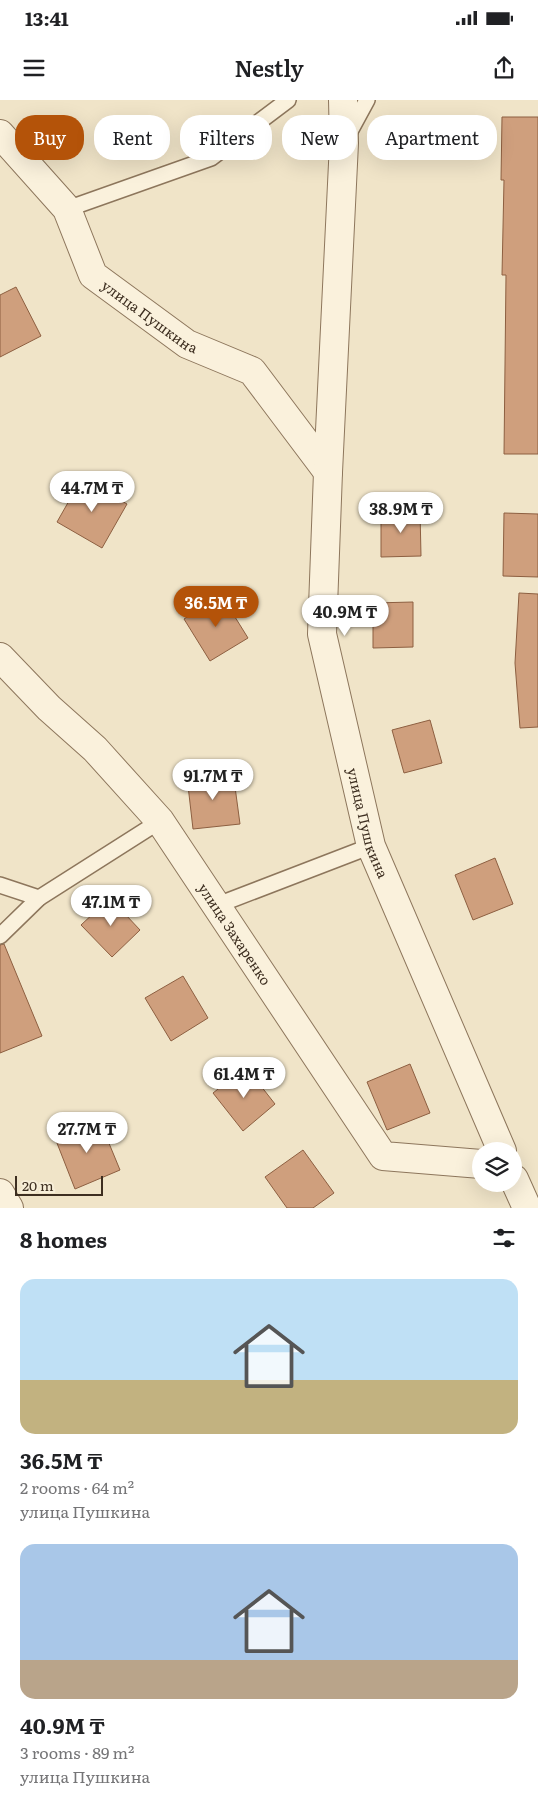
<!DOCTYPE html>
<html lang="en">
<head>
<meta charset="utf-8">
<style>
	:root { --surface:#fff; --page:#f2f2f2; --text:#202124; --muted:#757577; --accent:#b45309 }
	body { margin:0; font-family:Literata,serif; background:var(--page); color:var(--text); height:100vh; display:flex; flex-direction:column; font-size:19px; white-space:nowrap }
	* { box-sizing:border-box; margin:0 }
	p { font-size:16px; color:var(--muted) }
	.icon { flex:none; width:28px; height:28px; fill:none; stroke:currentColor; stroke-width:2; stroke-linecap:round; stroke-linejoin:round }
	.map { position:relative; height:1108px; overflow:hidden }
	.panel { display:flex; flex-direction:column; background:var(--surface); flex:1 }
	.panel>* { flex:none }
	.banner { position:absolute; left:15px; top:15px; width:509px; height:45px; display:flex; gap:10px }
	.fabs { position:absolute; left:472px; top:1042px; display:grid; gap:10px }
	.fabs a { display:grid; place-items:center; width:50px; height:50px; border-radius:50%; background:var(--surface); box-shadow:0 5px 20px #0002; font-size:25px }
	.scale { position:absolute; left:15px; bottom:12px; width:88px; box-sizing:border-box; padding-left:5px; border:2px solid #3d2e20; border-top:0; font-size:14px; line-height:18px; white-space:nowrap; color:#3d2e20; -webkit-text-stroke:4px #f7eed8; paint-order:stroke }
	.price { position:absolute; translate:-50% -42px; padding:0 11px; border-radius:18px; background:#fff; color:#222; font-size:16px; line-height:32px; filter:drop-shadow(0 1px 2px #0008) }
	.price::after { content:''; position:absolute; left:50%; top:30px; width:15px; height:11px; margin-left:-8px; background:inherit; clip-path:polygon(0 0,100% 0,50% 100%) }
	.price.selected { background:var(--accent); color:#fff }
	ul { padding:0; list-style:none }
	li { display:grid; align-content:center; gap:10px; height:265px; padding:0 20px }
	li span { display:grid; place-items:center; height:155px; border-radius:15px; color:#555 }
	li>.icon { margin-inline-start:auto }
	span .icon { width:90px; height:90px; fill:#fffc; stroke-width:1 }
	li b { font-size:21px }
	h2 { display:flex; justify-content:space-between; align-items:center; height:60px; padding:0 20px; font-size:21px }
	.tag { padding:0 18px; border-radius:20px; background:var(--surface); box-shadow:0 5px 20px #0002; font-size:18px; line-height:45px }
	.tag.selected { background:var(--accent); color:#fff }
	.status { display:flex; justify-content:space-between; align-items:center; height:35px; padding:0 25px; background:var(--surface); direction:ltr }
	.status svg { height:14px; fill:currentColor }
	header { display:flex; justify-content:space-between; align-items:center; height:65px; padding:0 20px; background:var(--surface); font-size:22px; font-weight:600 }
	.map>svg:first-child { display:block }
	.building { fill:#cf9f7d; stroke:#8d5f41 }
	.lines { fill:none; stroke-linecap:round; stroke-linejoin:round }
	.service-casing { stroke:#8d765c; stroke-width:18 }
	.minor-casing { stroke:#8d765c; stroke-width:30 }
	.tertiary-casing { stroke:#8d765c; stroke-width:30 }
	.service { stroke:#faf1dc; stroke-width:15 }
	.minor { stroke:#faf1dc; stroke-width:28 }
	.tertiary { stroke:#faf1dc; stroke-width:28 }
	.labels { text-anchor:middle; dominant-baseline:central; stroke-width:4; stroke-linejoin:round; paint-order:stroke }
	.street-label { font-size:14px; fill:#3d2e20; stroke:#f7eed8 }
</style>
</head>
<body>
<div class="status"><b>13:41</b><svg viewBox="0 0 49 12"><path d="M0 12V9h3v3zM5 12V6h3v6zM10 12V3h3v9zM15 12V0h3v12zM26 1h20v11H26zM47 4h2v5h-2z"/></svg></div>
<header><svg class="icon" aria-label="menu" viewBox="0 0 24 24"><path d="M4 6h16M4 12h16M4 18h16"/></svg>Nestly<svg class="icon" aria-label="share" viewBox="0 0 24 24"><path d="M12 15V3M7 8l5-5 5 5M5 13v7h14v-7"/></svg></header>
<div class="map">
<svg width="538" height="1108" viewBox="0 0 538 1108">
	<rect width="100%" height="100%" fill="#f0e4c8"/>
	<!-- building -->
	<g class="building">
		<path d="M502,17H538V354H504L506,175H502L504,80H501Z"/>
		<path d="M16,187L41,236L0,257V195Z"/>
		<path d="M82,378L127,404L102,448L57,422Z"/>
		<path d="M420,411L421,456L381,457V412Z"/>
		<path d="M504,413L538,414V477L503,476Z"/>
		<path d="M519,493L538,494V627L520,628L515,563Z"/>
		<path d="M222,496L248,538L210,561L184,519Z"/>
		<path d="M413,502V547L373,548V503Z"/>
		<path d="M430,620L442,663L404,673L392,630Z"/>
		<path d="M233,672L240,724L193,729L187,677Z"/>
		<path d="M495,758L513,804L473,820L455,775Z"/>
		<path d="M110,798L140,830L112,857L81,825Z"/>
		<path d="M4,844L42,936L0,953V845Z"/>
		<path d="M183,876L208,918L171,941L145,898Z"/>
		<path d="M410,964L430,1013L387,1030L367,982Z"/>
		<path d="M246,967L275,1004L243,1031L213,993Z"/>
		<path d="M99,1019L120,1070L75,1089L55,1038Z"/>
		<path d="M303,1050L334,1093L313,1108H287L265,1077Z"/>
	</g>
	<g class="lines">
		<!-- service casing -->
		<g class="service-casing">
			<g id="service">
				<path d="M348,35L367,0"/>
				<path d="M67,109L211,58L288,0"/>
				<path d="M0,785L39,798"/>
				<path d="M215,806L371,746"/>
				<path d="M0,836L39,798L160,721"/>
			</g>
		</g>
		<!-- minor casing -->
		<g class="minor-casing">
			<g id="minor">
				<path id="s1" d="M0,34L67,109L93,175L187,244L252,271L328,372"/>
				<path id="s2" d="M0,557L49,608L95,649L160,721L383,1056L481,1064"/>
				<path d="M0,1093L9,1108"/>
			</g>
		</g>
		<!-- tertiary casing -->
		<g class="tertiary-casing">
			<g id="tertiary">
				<path id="s3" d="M343,0L344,43L328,372L322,534L371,746L502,1051"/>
				<path d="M514,1079L527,1108"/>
			</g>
		</g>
		<!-- service -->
		<use href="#service" class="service"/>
		<!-- minor -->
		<use href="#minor" class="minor"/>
		<!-- tertiary -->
		<use href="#tertiary" class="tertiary"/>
	</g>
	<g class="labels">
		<!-- street labels -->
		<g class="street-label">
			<text stroke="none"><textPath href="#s1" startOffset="242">улица Пушкина</textPath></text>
			<text stroke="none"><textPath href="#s3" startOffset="729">улица Пушкина</textPath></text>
			<text stroke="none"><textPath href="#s2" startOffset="365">улица Захаренко</textPath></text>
		</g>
	</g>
</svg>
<div class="fabs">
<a><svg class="icon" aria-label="layers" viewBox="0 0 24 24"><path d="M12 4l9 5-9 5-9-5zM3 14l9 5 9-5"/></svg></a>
</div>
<div class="scale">20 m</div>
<b class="price" style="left:92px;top:413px">44.7M ₸</b>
<b class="price" style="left:401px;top:434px">38.9M ₸</b>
<b class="price selected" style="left:216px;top:528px">36.5M ₸</b>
<b class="price" style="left:345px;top:537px">40.9M ₸</b>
<b class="price" style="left:213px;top:701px">91.7M ₸</b>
<b class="price" style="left:111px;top:827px">47.1M ₸</b>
<b class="price" style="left:244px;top:999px">61.4M ₸</b>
<b class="price" style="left:87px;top:1054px">27.7M ₸</b>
<div class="banner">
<a class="tag selected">Buy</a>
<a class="tag">Rent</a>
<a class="tag">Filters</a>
<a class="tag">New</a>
<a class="tag">Apartment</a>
</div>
</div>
<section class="panel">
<h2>8 homes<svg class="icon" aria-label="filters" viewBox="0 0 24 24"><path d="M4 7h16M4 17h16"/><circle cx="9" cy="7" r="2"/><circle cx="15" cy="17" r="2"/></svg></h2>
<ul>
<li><span style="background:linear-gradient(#bfe0f5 65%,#c2b280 0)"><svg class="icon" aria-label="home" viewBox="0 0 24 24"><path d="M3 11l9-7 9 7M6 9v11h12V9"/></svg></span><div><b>36.5M ₸</b><p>2 rooms · 64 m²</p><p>улица Пушкина</p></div></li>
<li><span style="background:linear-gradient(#a9c7e8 75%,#b9a48a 0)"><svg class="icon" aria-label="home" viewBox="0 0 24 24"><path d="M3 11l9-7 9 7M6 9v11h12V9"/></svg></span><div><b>40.9M ₸</b><p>3 rooms · 89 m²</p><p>улица Пушкина</p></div></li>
</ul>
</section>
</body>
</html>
